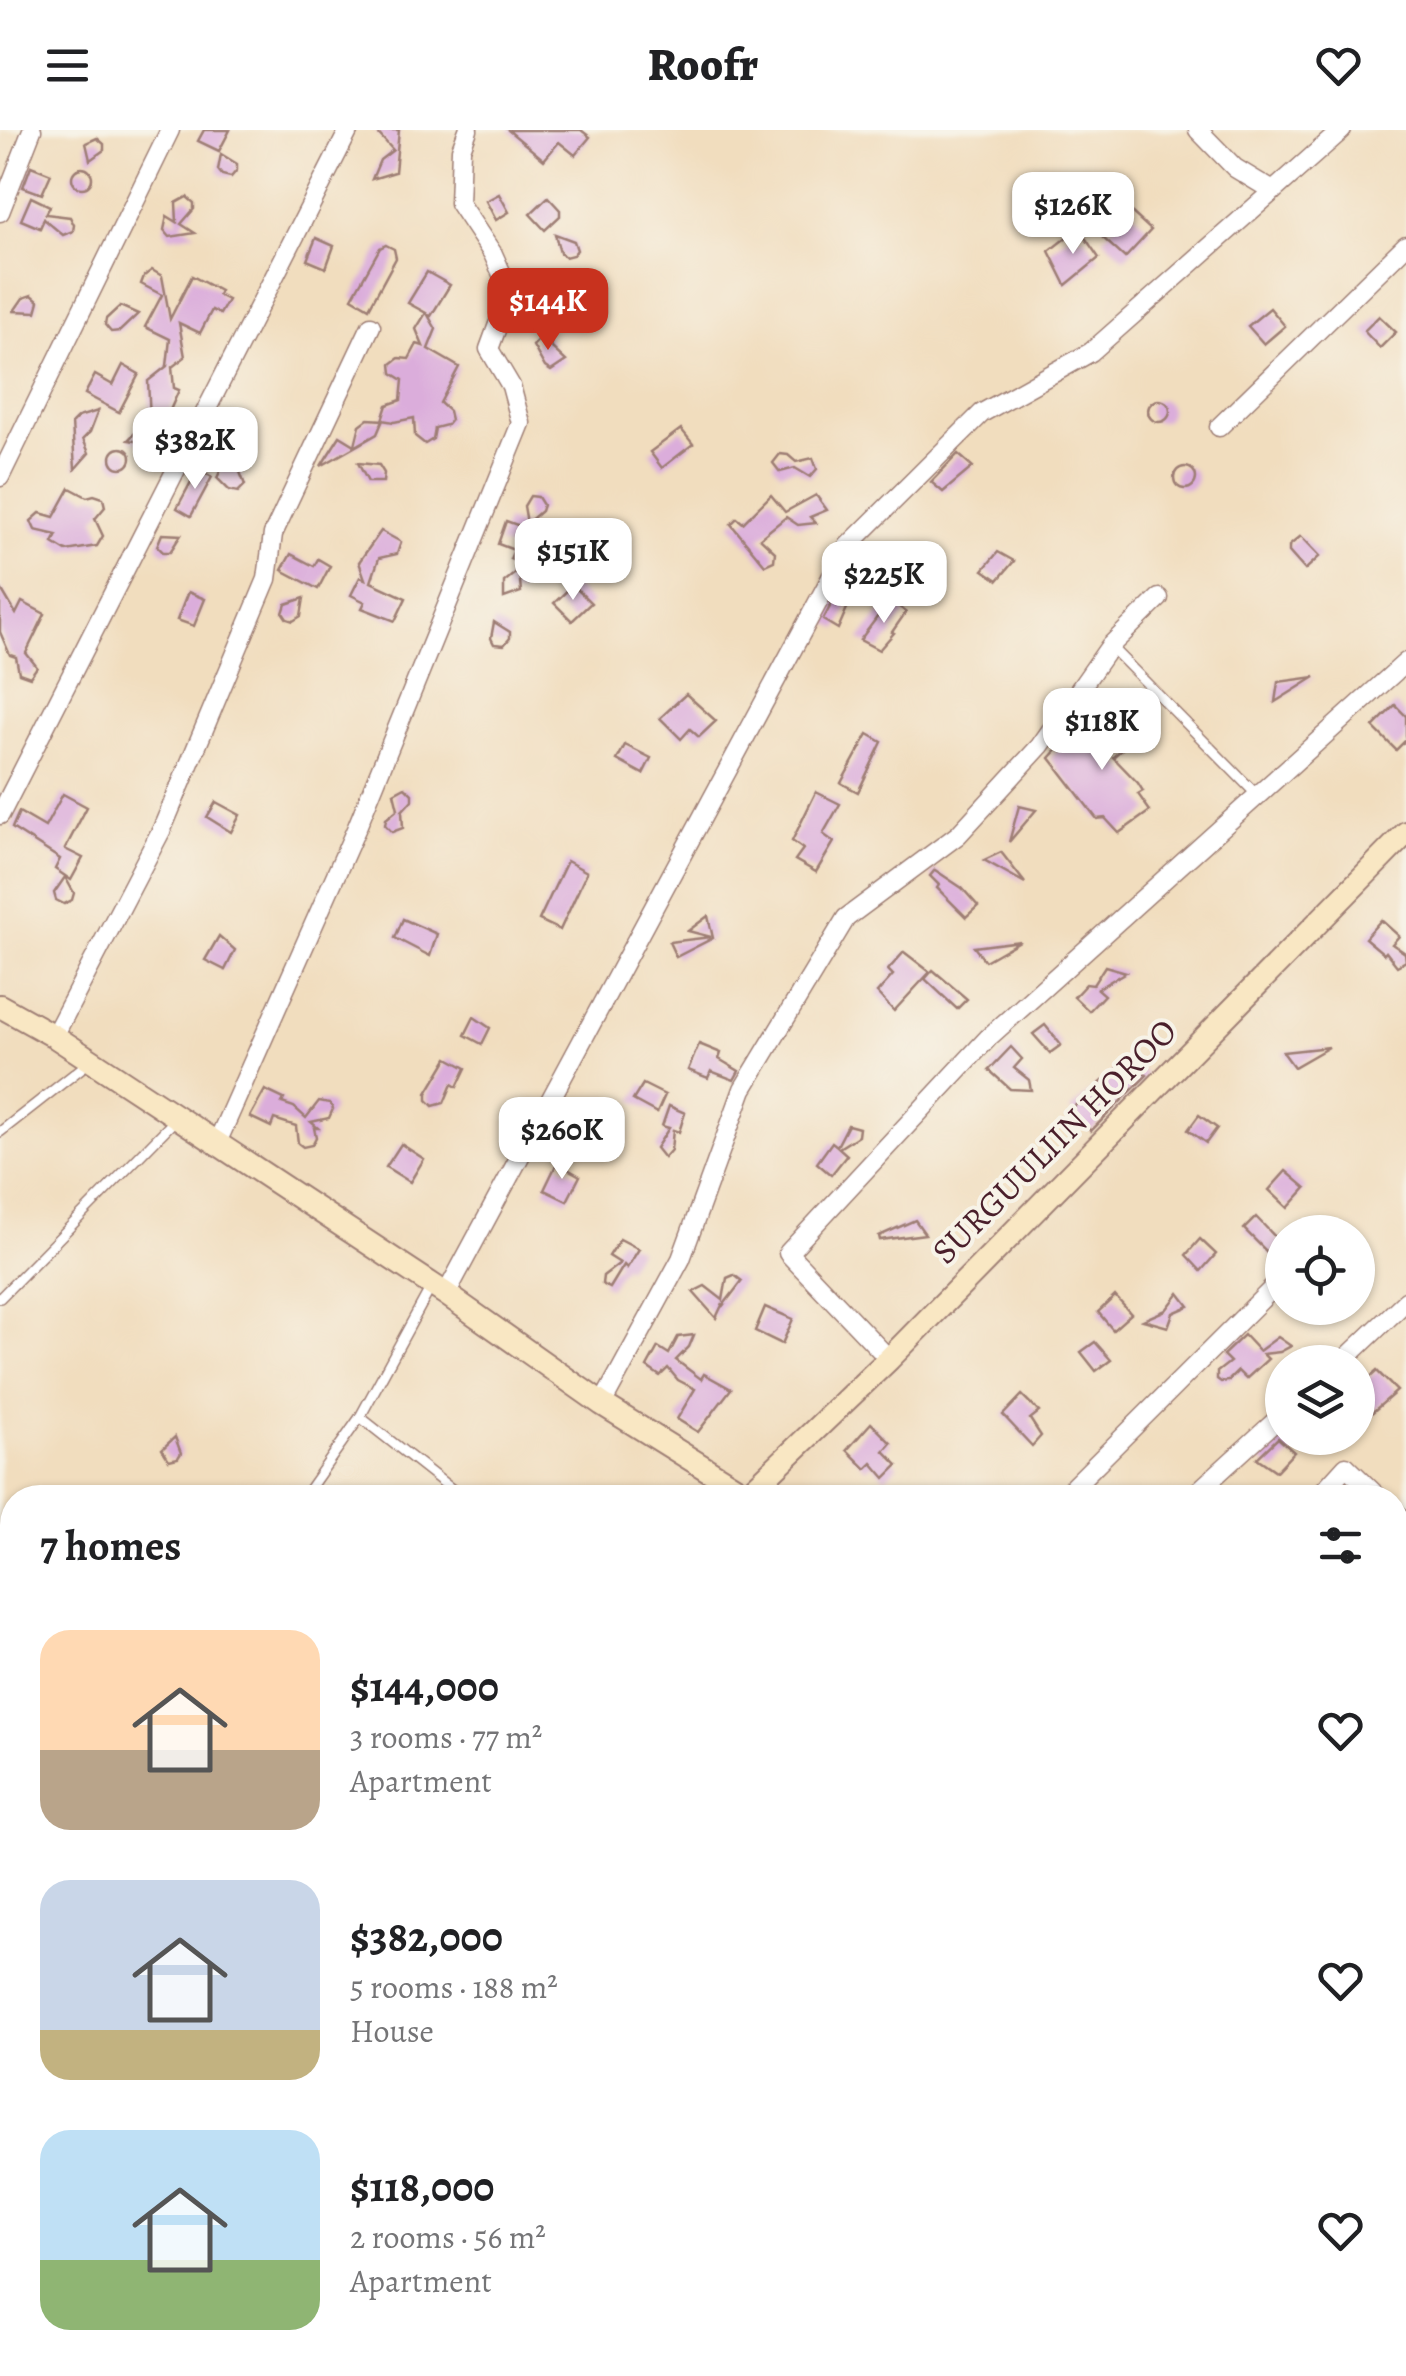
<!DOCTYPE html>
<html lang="en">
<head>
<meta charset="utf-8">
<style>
	:root { --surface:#fff; --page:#f2f2f2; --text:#202124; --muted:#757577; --accent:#c8321e }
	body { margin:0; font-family:Alegreya,serif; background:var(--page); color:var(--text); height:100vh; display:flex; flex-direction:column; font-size:38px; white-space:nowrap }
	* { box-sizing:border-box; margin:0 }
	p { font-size:32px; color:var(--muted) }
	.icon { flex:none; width:55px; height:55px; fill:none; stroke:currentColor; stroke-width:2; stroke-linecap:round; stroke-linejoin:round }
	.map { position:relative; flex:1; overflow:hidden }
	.side { position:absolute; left:0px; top:1355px; width:1408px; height:892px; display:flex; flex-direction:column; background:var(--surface); border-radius:40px 40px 0 0; box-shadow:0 2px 8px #0004 }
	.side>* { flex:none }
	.controls { position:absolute; left:1265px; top:1085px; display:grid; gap:20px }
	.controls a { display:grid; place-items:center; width:110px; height:110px; border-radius:50%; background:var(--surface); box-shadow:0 2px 8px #0004; font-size:50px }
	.price { position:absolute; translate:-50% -85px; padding:0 22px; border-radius:20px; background:#fff; color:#222; font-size:32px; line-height:65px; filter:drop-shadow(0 2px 5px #0008) }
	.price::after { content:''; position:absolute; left:50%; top:60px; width:30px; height:22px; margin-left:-15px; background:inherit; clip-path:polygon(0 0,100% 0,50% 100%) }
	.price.current { background:var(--accent); color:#fff }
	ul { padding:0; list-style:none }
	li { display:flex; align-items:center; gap:30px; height:250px; padding:0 40px }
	li span { display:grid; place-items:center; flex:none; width:280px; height:200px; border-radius:30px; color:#555 }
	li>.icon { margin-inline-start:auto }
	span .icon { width:120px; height:120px; fill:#fffc; stroke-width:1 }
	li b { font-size:42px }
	h2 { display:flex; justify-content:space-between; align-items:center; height:120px; padding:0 40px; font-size:42px }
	header { display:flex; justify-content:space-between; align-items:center; height:130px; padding:0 40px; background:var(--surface); font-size:45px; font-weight:800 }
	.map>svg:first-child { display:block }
	.green { fill:#a8d27d; stroke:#797854; stroke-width:2.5 }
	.building { fill:#dbaddb }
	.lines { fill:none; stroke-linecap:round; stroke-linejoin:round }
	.lane-casing { stroke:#9e7e74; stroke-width:12 }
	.street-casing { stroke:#9e7e74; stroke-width:21 }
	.secondary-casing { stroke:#9e7e74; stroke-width:26 }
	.lane { stroke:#fff; stroke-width:9 }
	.street { stroke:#fff; stroke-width:18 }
	.secondary { stroke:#f9e7c3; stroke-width:22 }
	.labels { text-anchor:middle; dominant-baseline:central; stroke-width:8; stroke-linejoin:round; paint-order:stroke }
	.street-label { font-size:35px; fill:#4a1f2b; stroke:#f7f3e8 }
</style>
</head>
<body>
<header><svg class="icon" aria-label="menu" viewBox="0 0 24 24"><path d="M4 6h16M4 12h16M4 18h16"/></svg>Roofr<svg class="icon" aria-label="heart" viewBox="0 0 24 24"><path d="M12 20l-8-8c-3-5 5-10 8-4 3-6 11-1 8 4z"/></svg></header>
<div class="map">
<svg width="1406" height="2246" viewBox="0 0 1406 2246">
	<rect width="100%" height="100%" fill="#f7f3e8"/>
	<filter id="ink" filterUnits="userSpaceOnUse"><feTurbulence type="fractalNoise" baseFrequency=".01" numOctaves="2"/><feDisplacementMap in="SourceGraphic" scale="20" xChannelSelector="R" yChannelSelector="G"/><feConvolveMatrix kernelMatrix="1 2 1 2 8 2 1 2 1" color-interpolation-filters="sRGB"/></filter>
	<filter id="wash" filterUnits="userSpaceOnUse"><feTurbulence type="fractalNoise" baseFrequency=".0048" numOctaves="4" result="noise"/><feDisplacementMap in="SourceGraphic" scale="40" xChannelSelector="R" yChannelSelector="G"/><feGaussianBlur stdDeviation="2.25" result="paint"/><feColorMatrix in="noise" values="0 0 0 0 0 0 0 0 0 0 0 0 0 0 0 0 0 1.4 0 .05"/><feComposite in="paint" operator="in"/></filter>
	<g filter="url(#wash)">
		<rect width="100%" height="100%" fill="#f1ddbe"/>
		<!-- green -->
		<path class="green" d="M12,1837V2096L0,2080V1853Z"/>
		<g id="blocks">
			<!-- building -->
			<g class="building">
				<path d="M204,0H230L219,21L198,11Z"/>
				<path d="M375,0H399L395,42L372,49L380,30L393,20Z"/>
				<path d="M508,0H581L590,7L575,25L559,12L544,30Z"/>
				<path d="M97,8L104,14V20L90,30L86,13Z"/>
				<path d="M221,24L237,34V40L231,47L222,45L218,40Z"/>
				<path d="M31,36L51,44L42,64L23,57Z"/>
				<circle cx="82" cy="48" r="10"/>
				<path d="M499,64L509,82L496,90L486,71Z"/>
				<path d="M31,67L50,76L46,84L70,87L74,95L73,101L63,105L44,89L40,98L21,90Z"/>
				<path d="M187,67L194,73V79L181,94L195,103L170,107L164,100L167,86L177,92L176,73Z"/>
				<path d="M548,67L560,80V86L545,100L530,84Z"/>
				<path d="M1129,80L1151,100L1125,128L1103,108Z"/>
				<path d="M1072,103L1077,109L1084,106L1099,128L1066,155L1049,121Z"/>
				<path d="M555,104L574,111L577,120L573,125L565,127L560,123Z"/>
				<path d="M316,108L334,116L326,138L307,130Z"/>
				<path d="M386,115L394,119L396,128L369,178L352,168L380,118Z"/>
				<path d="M152,140L162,146L170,189L192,146L220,161L218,165L228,170L220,184L212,180L200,203L179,193L185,227L172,237L174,258L179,260L167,287L155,294V309L147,313L128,310L150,288L148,251L167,236L170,209L145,197L162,165L141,154L144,146Z"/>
				<path d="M427,142L450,155L431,186L428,185L436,199L428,219L459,237L440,273L449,281L451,290L447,295L435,298L433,309L425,314L415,306L414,288L394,292L382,290L387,275L401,270L403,250L392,243L391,234L399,228L409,229L417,214L423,216L416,199L426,183L408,173Z"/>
				<path d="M32,165L39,171L36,182L14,181L23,168Z"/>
				<path d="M120,176L138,184L120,201L111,202L105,195L106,189Z"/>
				<path d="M1270,178L1285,196L1264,214L1248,196Z"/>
				<path d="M1379,186L1396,202L1380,218L1364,201Z"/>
				<path d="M543,204L550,208L552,218L566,231L551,241L545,237L533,216Z"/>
				<path d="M123,235L139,244L119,282L85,264L95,245L113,255Z"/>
				<circle cx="1159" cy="281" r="11"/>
				<path d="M98,281L90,302L83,309L89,323L75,339L72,293L78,287Z"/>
				<path d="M368,289L383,290L377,304L321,336L340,306L355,315L360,295Z"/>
				<path d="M681,299L693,314L662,338L650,322Z"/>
				<circle cx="121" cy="328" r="10"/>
				<path d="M780,324L788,325L796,332L813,328L817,339L810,347L795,338L780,342L773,333Z"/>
				<path d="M958,324L973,337L943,362L931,352Z"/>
				<path d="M228,325L244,333L240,342L245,355L238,362L229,360L217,348Z"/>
				<path d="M358,333L379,335L384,343L383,352H368Z"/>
				<circle cx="1185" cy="348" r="11"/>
				<path d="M198,339L212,347L191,386L177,378Z"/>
				<path d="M70,358L87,367L94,365L103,368L105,377L95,389L103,406L97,416L66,421L53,413L57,405L35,400L31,391L40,383L54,387Z"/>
				<path d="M771,365L785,382L816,365L827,380L810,387L816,393L798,395L786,387L760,408L775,422L774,431L765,435L731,394L737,388L743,393Z"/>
				<path d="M530,366L538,367L543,375L541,381L527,393L524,376Z"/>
				<path d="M506,391L537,402L525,435L510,429L514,420L498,414Z"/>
				<path d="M381,401L401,412L397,424L379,428L371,452L406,468L395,491L362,478L365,472L351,465L360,447L365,449L359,432Z"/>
				<path d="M162,404L181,405L170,422H163L157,416Z"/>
				<path d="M1301,406L1320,426L1305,440L1289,422V416Z"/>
				<path d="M998,422L1014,431L998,450L983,440Z"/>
				<path d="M291,424L314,436L318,429L330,436L318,459L282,440Z"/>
				<path d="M519,440L521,462L504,468V452Z"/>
				<path d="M573,455L591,473L572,491L554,473Z"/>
				<path d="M0,457L16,484L22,472L45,484L26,523L37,537L30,547L19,543L16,527L10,525L0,502Z"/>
				<path d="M188,462L205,469L194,496L177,490Z"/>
				<path d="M835,467L848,476L838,499L823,490Z"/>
				<path d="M304,468L301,486L293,491L287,489L283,483L286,474Z"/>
				<path d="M890,470L906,482L892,502L894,503L879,520L860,510Z"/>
				<path d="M494,492L510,502V508L504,515L494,514L491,508Z"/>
				<path d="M1315,547L1275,572L1278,552Z"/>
				<path d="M686,564L716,591L699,607L690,599L681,609L660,588Z"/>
				<path d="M1395,575L1406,586V610L1396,620L1373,597Z"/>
				<path d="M1118,584L1138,605L1113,627L1138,653L1143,661L1138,664L1150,681L1119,703L1105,688L1097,689L1050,628L1082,593L1093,605Z"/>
				<path d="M868,604L882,612L858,662L841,653Z"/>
				<path d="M625,615L651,628L643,644L617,630Z"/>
				<path d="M405,657L412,664V670L402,681L403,698L392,702L385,695L386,689L398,679L394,663Z"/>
				<path d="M816,662L840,674L823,704L834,712L816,742L795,730L803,719L792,711Z"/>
				<path d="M63,664L87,677L65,719L83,728L71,750L55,739L60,729L12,698L19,682L45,697Z"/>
				<path d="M216,672L240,685L231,702L207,687Z"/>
				<path d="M1019,676L1036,680L1009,712Z"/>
				<path d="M1001,722L1025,753L984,730Z"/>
				<path d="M567,731L587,742L560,800L539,790Z"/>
				<path d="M935,740L962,758L978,776L966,787L937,758L939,755L930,746Z"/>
				<path d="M65,747L74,763L72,770L64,774L56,770L54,763Z"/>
				<path d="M708,786L713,808L676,827L669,812L711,807L688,801Z"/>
				<path d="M403,789L437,804L430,826L395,808Z"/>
				<path d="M1381,790L1399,806L1392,814L1405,823L1406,831L1397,836L1386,822L1384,824L1365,808Z"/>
				<path d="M219,806L235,820L225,840L205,830Z"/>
				<path d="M1020,811L985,831L974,817Z"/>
				<path d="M904,822L930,842L894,881L877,863L893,845L888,840Z"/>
				<path d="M1105,836L1126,842L1097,859L1104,865L1089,881L1074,867L1086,854L1093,855Z"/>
				<path d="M933,840L967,869L957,879L925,849Z"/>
				<path d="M474,887L490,898L482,914L465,905Z"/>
				<path d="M1045,895L1061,915L1050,923L1033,904Z"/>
				<path d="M699,914L721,923L719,929L739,941L734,950L711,941L708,948L688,940Z"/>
				<path d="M1011,917L1022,929L1014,938L1029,950L1031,960L1010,959L989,940Z"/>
				<path d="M1329,917L1294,937L1283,922Z"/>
				<path d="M448,928L466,938L457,957L452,954L444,973L433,976L427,970V963Z"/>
				<path d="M1129,928L1147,945L1091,1001L1070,980Z"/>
				<path d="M643,954L665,965L657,983L633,970Z"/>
				<path d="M265,960L284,969L282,973L294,977L306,988L319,971L330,973L333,979L329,988L311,992L318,998H314L316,1007L312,1015L303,1017L298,1013L296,996L274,989L271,997L250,987Z"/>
				<path d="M669,976L685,983L679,1002L673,1000L671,1020L664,1028L656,1018L669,998L662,996Z"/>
				<path d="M1199,985L1217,998L1206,1013L1188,1000Z"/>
				<path d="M848,995L859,998L858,1006L839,1018L847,1025L831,1045L817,1033L832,1012L837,1016Z"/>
				<path d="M401,1014L424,1029L410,1052L386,1037Z"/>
				<path d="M557,1033L580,1046L567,1071L544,1060Z"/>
				<path d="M1286,1041L1306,1058L1288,1078L1269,1060Z"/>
				<path d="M1256,1087L1282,1114L1272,1127L1244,1099Z"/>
				<path d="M915,1090L925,1104L880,1110L879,1106Z"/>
				<path d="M620,1109L639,1119L627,1138L624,1135L610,1158L602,1154L603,1146L620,1133L609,1126Z"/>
				<path d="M1200,1109L1216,1124L1201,1141L1186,1125Z"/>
				<path d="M734,1145L742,1151L722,1177L723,1173L716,1188L693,1162L705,1156L723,1170L727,1148Z"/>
				<path d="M1179,1163L1189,1176L1173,1183L1168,1197L1143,1190L1166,1180Z"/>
				<path d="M1115,1166L1131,1184L1113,1200L1098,1182Z"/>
				<path d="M765,1177L793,1189L782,1214L755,1201Z"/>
				<path d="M694,1205L689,1217L676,1230L701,1249L704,1244L731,1259L698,1302L677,1289L695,1259L678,1250L668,1238L660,1246L647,1237L658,1217L669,1224L678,1207Z"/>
				<path d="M1244,1205L1259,1221L1278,1207L1291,1216L1280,1222L1263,1224L1268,1229L1246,1249L1238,1241L1228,1251L1221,1252L1217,1249V1242L1230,1232L1223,1225Z"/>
				<path d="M1095,1212L1111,1230L1096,1241L1081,1222Z"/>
				<path d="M1377,1241L1397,1261L1368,1286L1358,1275V1258Z"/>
				<path d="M1022,1265L1039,1282L1030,1289L1041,1306L1032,1316L1003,1285Z"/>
				<path d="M871,1293L891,1313L884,1321L898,1335L885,1348L872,1333L866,1339L847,1320Z"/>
				<path d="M175,1307L181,1323L178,1328L169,1330L162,1319Z"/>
				<path d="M1278,1308L1294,1322L1276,1341L1257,1328Z"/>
			</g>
		</g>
	</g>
	<g filter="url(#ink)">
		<use href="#blocks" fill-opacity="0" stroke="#9e7e74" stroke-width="2.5"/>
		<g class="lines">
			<!-- lane casing -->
			<g class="lane-casing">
				<g id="lane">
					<path d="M1110,516L1257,665"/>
					<path d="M0,1002L88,933"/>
					<path d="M0,1168L177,988"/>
					<path d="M360,1287L463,1368"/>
					<path d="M303,1368L360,1287L431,1157"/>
					<path d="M0,1799L12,1782"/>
				</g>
			</g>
			<!-- street casing -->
			<g class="street-casing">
				<g id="street">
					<path d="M1198,0L1235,38L1273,61"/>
					<path d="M0,82L32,0"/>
					<path d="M1219,297L1406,115"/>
					<path d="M0,347L170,0"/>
					<path d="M0,685L349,0"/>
					<path d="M54,906L162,699L267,449L273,404L371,196"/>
					<path d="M216,1015L357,697L521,293L511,256L489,219L510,162L493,124L459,73L461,19L468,0"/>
					<path d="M446,1164L848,416L982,283L1091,222L1342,0"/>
					<path d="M889,1229L788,1123L989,907L1406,532"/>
					<path d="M1342,1232L1406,1171"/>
					<path d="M602,1274L681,1129L743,959L846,788L958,705L1040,616L1110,516L1159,468"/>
					<path d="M1062,1368L1282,1149"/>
					<path d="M1191,1368L1282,1285"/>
					<path d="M1317,1368L1346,1336L1379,1368"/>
					<path d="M1395,1382L1406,1393"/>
					<path d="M1395,1763L1406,1749"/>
				</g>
			</g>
			<!-- secondary casing -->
			<g class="secondary-casing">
				<g id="secondary">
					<path d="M0,876L54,906L446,1164L602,1274L753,1368"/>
					<path d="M748,1364L889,1229L1406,703"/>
					<path d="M1395,1796L1406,1803"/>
				</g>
			</g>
			<!-- lane -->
			<use href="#lane" class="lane"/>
			<!-- street -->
			<use href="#street" class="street"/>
			<!-- secondary -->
			<use href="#secondary" class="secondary"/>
		</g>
	</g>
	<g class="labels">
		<!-- street labels -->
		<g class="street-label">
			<text transform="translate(1054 1011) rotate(-45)">SURGUULIIN HOROO</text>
		</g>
	</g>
</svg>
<div class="controls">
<a><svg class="icon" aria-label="locate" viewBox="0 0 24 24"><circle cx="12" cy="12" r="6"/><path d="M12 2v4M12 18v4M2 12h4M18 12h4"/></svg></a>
<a><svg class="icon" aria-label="layers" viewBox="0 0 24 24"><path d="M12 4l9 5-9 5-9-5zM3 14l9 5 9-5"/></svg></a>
</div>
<b class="price" style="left:1073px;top:127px">$126K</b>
<b class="price current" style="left:548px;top:223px">$144K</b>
<b class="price" style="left:195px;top:362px">$382K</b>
<b class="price" style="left:573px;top:473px">$151K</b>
<b class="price" style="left:884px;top:496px">$225K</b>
<b class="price" style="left:1102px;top:643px">$118K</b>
<b class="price" style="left:562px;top:1052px">$260K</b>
<section class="side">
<h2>7 homes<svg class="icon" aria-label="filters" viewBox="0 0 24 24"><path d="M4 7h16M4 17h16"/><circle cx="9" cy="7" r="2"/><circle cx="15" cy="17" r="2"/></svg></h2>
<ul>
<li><span style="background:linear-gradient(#ffd9b3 60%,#b9a48a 0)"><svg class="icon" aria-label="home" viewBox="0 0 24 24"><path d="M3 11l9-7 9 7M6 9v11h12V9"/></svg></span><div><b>$144,000</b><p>3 rooms · 77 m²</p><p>Apartment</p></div><svg class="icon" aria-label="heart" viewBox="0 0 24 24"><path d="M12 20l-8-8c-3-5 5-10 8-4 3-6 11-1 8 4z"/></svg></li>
<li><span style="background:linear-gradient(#c9d6e8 75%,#c2b280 0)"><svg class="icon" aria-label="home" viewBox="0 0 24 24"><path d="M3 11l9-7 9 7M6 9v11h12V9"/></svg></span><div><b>$382,000</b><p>5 rooms · 188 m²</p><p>House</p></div><svg class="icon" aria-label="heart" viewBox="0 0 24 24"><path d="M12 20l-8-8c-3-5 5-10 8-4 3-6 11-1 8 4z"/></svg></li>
<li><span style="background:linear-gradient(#bfe0f5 65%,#8fb573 0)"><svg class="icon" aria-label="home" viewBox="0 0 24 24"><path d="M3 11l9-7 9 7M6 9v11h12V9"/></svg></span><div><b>$118,000</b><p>2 rooms · 56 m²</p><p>Apartment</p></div><svg class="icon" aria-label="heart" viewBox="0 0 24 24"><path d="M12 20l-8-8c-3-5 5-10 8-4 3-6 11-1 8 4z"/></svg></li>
</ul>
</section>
</div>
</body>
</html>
